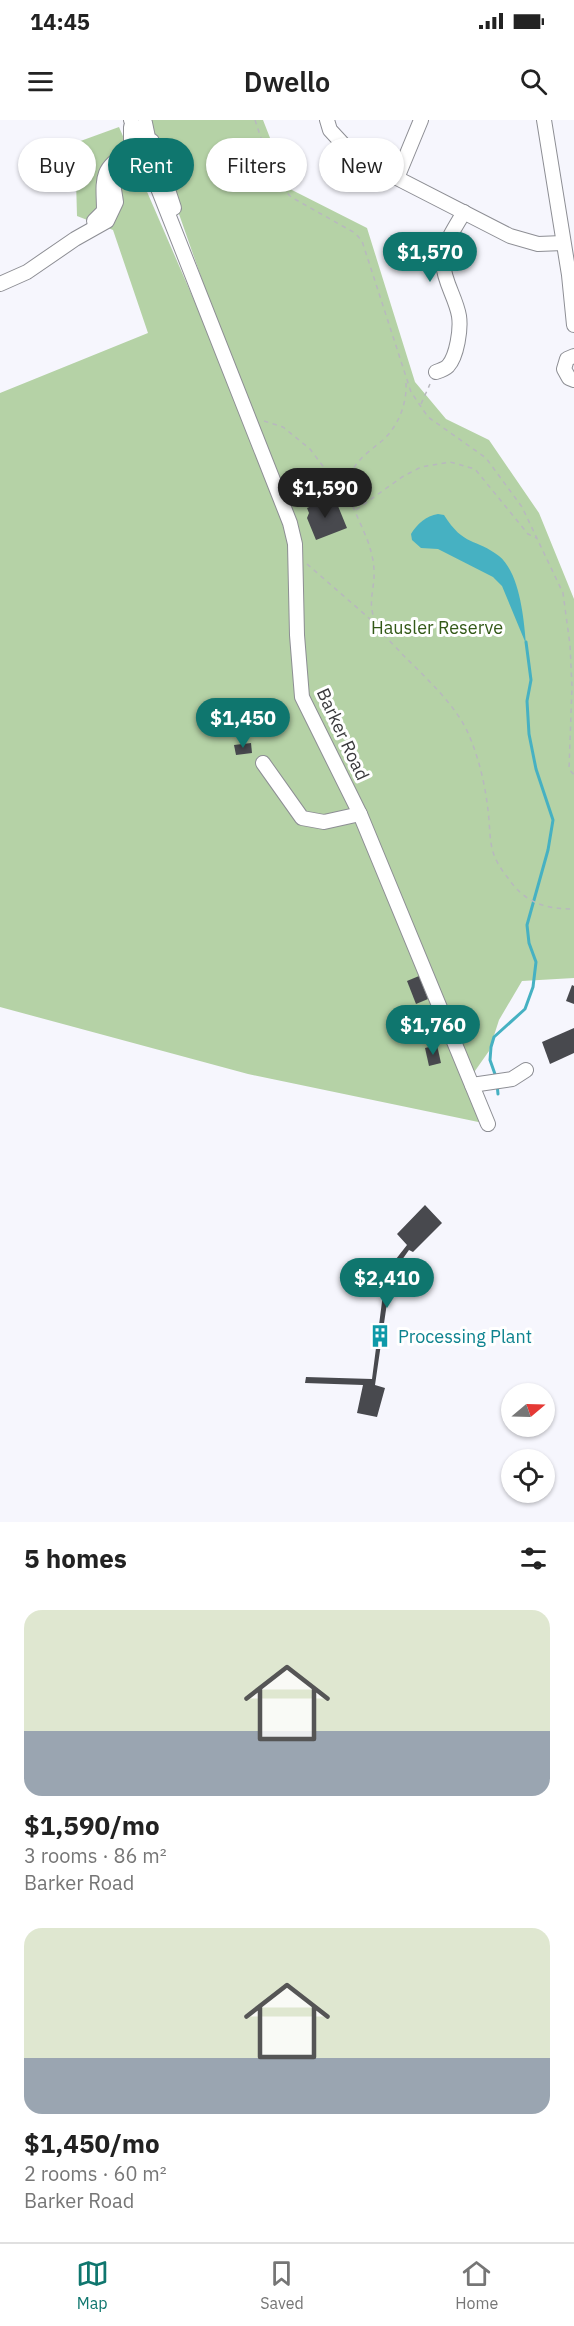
<!DOCTYPE html>
<html lang="en">
<head>
<meta charset="utf-8">
<style>
	:root { --surface:#fff; --page:#f2f2f2; --text:#222; --muted:#767676; --line:#e0e0e0; --accent:#0f766e }
	body { margin:0; font-family:"IBM Plex Sans",sans-serif; background:var(--page); color:var(--text); height:100vh; display:flex; flex-direction:column; font-size:22px; white-space:nowrap }
	* { box-sizing:border-box; margin:0 }
	p { font-size:20px; color:var(--muted) }
	.icon { flex:none; width:33px; height:33px; fill:none; stroke:currentColor; stroke-width:2; stroke-linecap:round; stroke-linejoin:round }
	.map { position:relative; height:1402px; overflow:hidden }
	.details { display:flex; flex-direction:column; background:var(--surface); flex:1 }
	.details>* { flex:none }
	.banner { position:absolute; left:18px; top:18px; width:538px; height:54px; display:flex; gap:12px }
	.needle { width:39px; rotate:71deg }
	.tools { position:absolute; left:501px; top:1263px; display:grid; gap:12px }
	.tools a { display:grid; place-items:center; width:54px; height:54px; border-radius:50%; background:var(--surface); box-shadow:0 2px 4px #0004; font-size:30px }
	.price { position:absolute; translate:-50% -51px; padding:0 14px; border-radius:21px; background:var(--accent); color:#fff; font-size:20px; line-height:39px; filter:drop-shadow(0 2px 3px #0008) }
	.price::after { content:''; position:absolute; left:50%; top:36px; width:18px; height:14px; margin-left:-9px; background:inherit; clip-path:polygon(0 0,100% 0,50% 100%) }
	.price.on { background:#222; color:#fff }
	ul { padding:0; list-style:none }
	li { display:grid; align-content:center; gap:12px; height:318px; padding:0 24px }
	li span { display:grid; place-items:center; height:186px; border-radius:18px; color:#555 }
	li>.icon { margin-inline-start:auto }
	span .icon { width:108px; height:108px; fill:#fffc; stroke-width:1 }
	li b { font-size:26px }
	h2 { display:flex; justify-content:space-between; align-items:center; height:72px; padding:0 24px; font-size:26px }
	.pill { padding:0 21px; border-radius:27px; background:var(--surface); box-shadow:0 2px 4px #0004; font-size:21px; line-height:54px }
	.pill.on { background:var(--accent); color:#fff }
	.status { display:flex; justify-content:space-between; align-items:center; height:42px; padding:0 30px; background:var(--surface); direction:ltr }
	.status svg { height:16px; fill:currentColor }
	header { display:flex; justify-content:space-between; align-items:center; height:78px; padding:0 24px; background:var(--surface); font-size:27px; font-weight:600 }
	.tabs { display:flex; justify-content:space-around; align-items:center; height:84px; border-top:2px solid var(--line); background:var(--surface); font-size:16px; color:var(--muted) }
	.tabs a { display:grid; justify-items:center; gap:3px }
	.tabs .on { color:var(--accent) }
	.map>svg:first-child { display:block }
	.green { fill:#b5d2a6 }
	.water { fill:#46b1c2 }
	.lines { fill:none; stroke-linecap:round; stroke-linejoin:round }
	.stream { stroke:#46b1c2; stroke-width:3 }
	.building { fill:#48494e }
	.minor-casing { stroke:#8d8e94; stroke-width:16 }
	.path { stroke:#b8b8be; stroke-width:1.5; stroke-dasharray:4.5 4.5; stroke-linecap:butt }
	.minor { stroke:#fff; stroke-width:14 }
	.labels { text-anchor:middle; dominant-baseline:central; stroke-width:6; stroke-linejoin:round; paint-order:stroke }
	.park-label { font-size:18px; fill:#335917; stroke:#fff }
	.street-label { font-size:18px; fill:#39393c; stroke:#fff }
	.culture-label { font-size:18px; fill:#0d838f; stroke:#fff; text-anchor:start }
</style>
</head>
<body>
<div class="status"><b>14:45</b><svg viewBox="0 0 49 12"><path d="M0 12V9h3v3zM5 12V6h3v6zM10 12V3h3v9zM15 12V0h3v12zM26 1h20v11H26zM47 4h2v5h-2z"/></svg></div>
<header><svg class="icon" aria-label="menu" viewBox="0 0 24 24"><path d="M4 6h16M4 12h16M4 18h16"/></svg>Dwello<svg class="icon" aria-label="search" viewBox="0 0 24 24"><circle cx="10" cy="10" r="6"/><path d="M15 15l6 6"/></svg></header>
<div class="map">
<svg width="574" height="1402" viewBox="0 0 574 1402">
	<rect width="100%" height="100%" fill="#f6f6fd"/>
	<!-- green -->
	<path class="green" d="M146,0H263L290,69L367,108L415,262L446,299L489,320L539,393L574,479V858L522,861L499,900L489,931L470,958L488,1004L248,954L0,887V273L148,213L113,110L77,96L75,23L119,7L274,365Z"/>
	<!-- water -->
	<path class="water" d="M438,394L444,395C464,427 476,418 499,436C520,453 524,500 526,524L502,466L493,457L438,429L421,428L412,420L411,414C417,404 426,396 438,394Z"/>
	<g class="lines">
		<!-- stream -->
		<g class="stream">
			<path d="M496,957L490,940L491,927L494,917L525,889L533,867L536,842L529,823L527,805L548,730L553,700L536,649L529,614L527,581L531,560L526,522"/>
			<path d="M497,964L498,974"/>
		</g>
	</g>
	<!-- building -->
	<g class="building">
		<path d="M329,378L332,384L338,386L347,408L316,420L307,398L309,393L307,388Z"/>
		<path d="M251,623L252,633L236,635L234,625Z"/>
		<path d="M419,856L428,879L416,884L407,861Z"/>
		<path d="M572,865L574,866V884L566,881Z"/>
		<path d="M574,908V933L550,944L542,922Z"/>
		<path d="M437,925L441,943L429,946L425,928Z"/>
		<path d="M425,1085L442,1103L413,1132L409,1130L392,1154L398,1157L394,1175L388,1176L375,1265L385,1268L377,1297L357,1293L363,1265L305,1263L306,1257L372,1259L383,1174H375L379,1152L385,1153L407,1125L397,1114Z"/>
	</g>
	<g class="lines">
		<!-- minor casing -->
		<g class="minor-casing">
			<g id="minor">
				<path d="M131,0L290,403L295,424L297,515L302,577L360,694L488,1004"/>
				<path d="M327,0L330,10L354,36L510,116L538,124L563,123"/>
				<path d="M544,0L569,155L574,205"/>
				<path d="M152,21L174,88"/>
				<path d="M397,58L421,0"/>
				<path d="M94,101L104,91C104,64 98,48 127,34L131,24V7"/>
				<path d="M0,164L27,152L75,119L107,101L116,82L113,63L115,55L120,48L146,38L151,32L145,3"/>
				<path d="M574,236L567,239L564,249L569,258L574,260"/>
				<path d="M436,252C439,251 445,249 448,246C457,236 461,209 459,196C456,178 444,162 443,143C442,125 455,108 464,92"/>
				<path d="M263,643L302,698L324,702L360,694"/>
				<path d="M472,965L512,959L526,950"/>
			</g>
		</g>
		<!-- path -->
		<g class="path">
			<path d="M255,0C264,26 271,57 291,77L355,113L362,121L411,272L428,297L486,338L522,387L563,473L570,525L572,567L569,649L574,655"/>
			<path d="M406,263C407,283 399,305 383,320C369,332 350,343 348,365C346,378 366,412 370,428C372,435 374,443 374,451C375,468 367,483 375,500C381,514 393,524 403,535C426,558 456,585 469,615C479,639 485,664 488,690C490,704 489,722 494,735C497,743 503,752 508,758C525,783 545,789 574,789"/>
			<path d="M421,284L430,264"/>
			<path d="M264,301L283,307L310,329L350,382"/>
			<path d="M356,390L402,357L421,347L450,342L475,349L528,414L536,418"/>
			<path d="M307,444L378,506"/>
		</g>
		<!-- minor -->
		<use href="#minor" class="minor"/>
	</g>
	<!-- icons -->
	<defs>
		<g id="building-bare" transform="scale(1.8)"><path d="M-4-6H4V6H1V3H-1V6H-4ZM-2.5-4.3h1.7v1.8h-1.7ZM.8-4.3h1.7v1.8H.8ZM-2.5-1h1.7V.8h-1.7ZM.8-1h1.7V.8H.8Z" fill="#0f9aa8" stroke="#fff" stroke-width="2.5" paint-order="stroke"/></g>
	</defs>
	<g fill-rule="evenodd">
		<use href="#building-bare" x="380" y="1216"/>
	</g>
	<g class="labels">
		<!-- park labels -->
		<g class="park-label">
			<text x="437" y="507">Hausler Reserve</text>
		</g>
		<!-- street labels -->
		<g class="street-label">
			<text transform="translate(343 614) rotate(65)">Barker Road</text>
		</g>
		<!-- culture labels -->
		<g class="culture-label">
			<text x="398" y="1216">Processing Plant</text>
		</g>
	</g>
</svg>
<div class="tools">
<a><svg class="needle" viewBox="-14 -14 28 28"><path d="M0-13l5 13h-10z" fill="#e53935"/><path d="M0 13l5-13h-10z" fill="#767676"/></svg></a>
<a><svg class="icon" aria-label="locate" viewBox="0 0 24 24"><circle cx="12" cy="12" r="6"/><path d="M12 2v4M12 18v4M2 12h4M18 12h4"/></svg></a>
</div>
<b class="price" style="left:430px;top:163px">$1,570</b>
<b class="price on" style="left:325px;top:399px">$1,590</b>
<b class="price" style="left:243px;top:629px">$1,450</b>
<b class="price" style="left:433px;top:936px">$1,760</b>
<b class="price" style="left:387px;top:1189px">$2,410</b>
<div class="banner">
<a class="pill">Buy</a>
<a class="pill on">Rent</a>
<a class="pill">Filters</a>
<a class="pill">New</a>
</div>
</div>
<section class="details">
<h2>5 homes<svg class="icon" aria-label="filters" viewBox="0 0 24 24"><path d="M4 7h16M4 17h16"/><circle cx="9" cy="7" r="2"/><circle cx="15" cy="17" r="2"/></svg></h2>
<ul>
<li><span style="background:linear-gradient(#dfe7d0 65%,#9aa5b1 0)"><svg class="icon" aria-label="home" viewBox="0 0 24 24"><path d="M3 11l9-7 9 7M6 9v11h12V9"/></svg></span><div><b>$1,590/mo</b><p>3 rooms · 86 m²</p><p>Barker Road</p></div></li>
<li><span style="background:linear-gradient(#dfe7d0 70%,#9aa5b1 0)"><svg class="icon" aria-label="home" viewBox="0 0 24 24"><path d="M3 11l9-7 9 7M6 9v11h12V9"/></svg></span><div><b>$1,450/mo</b><p>2 rooms · 60 m²</p><p>Barker Road</p></div></li>
</ul>
</section>
<nav class="tabs">
<a class="on"><svg class="icon" aria-label="map" viewBox="0 0 24 24"><path d="M3 6l6-2 6 2 6-2v14l-6 2-6-2-6 2zM9 4v14M15 6v14"/></svg>Map</a>
<a><svg class="icon" aria-label="saved" viewBox="0 0 24 24"><path d="M7 4h10v16l-5-4-5 4z"/></svg>Saved</a>
<a><svg class="icon" aria-label="home" viewBox="0 0 24 24"><path d="M3 11l9-7 9 7M6 9v11h12V9"/></svg>Home</a>
</nav>
</body>
</html>
